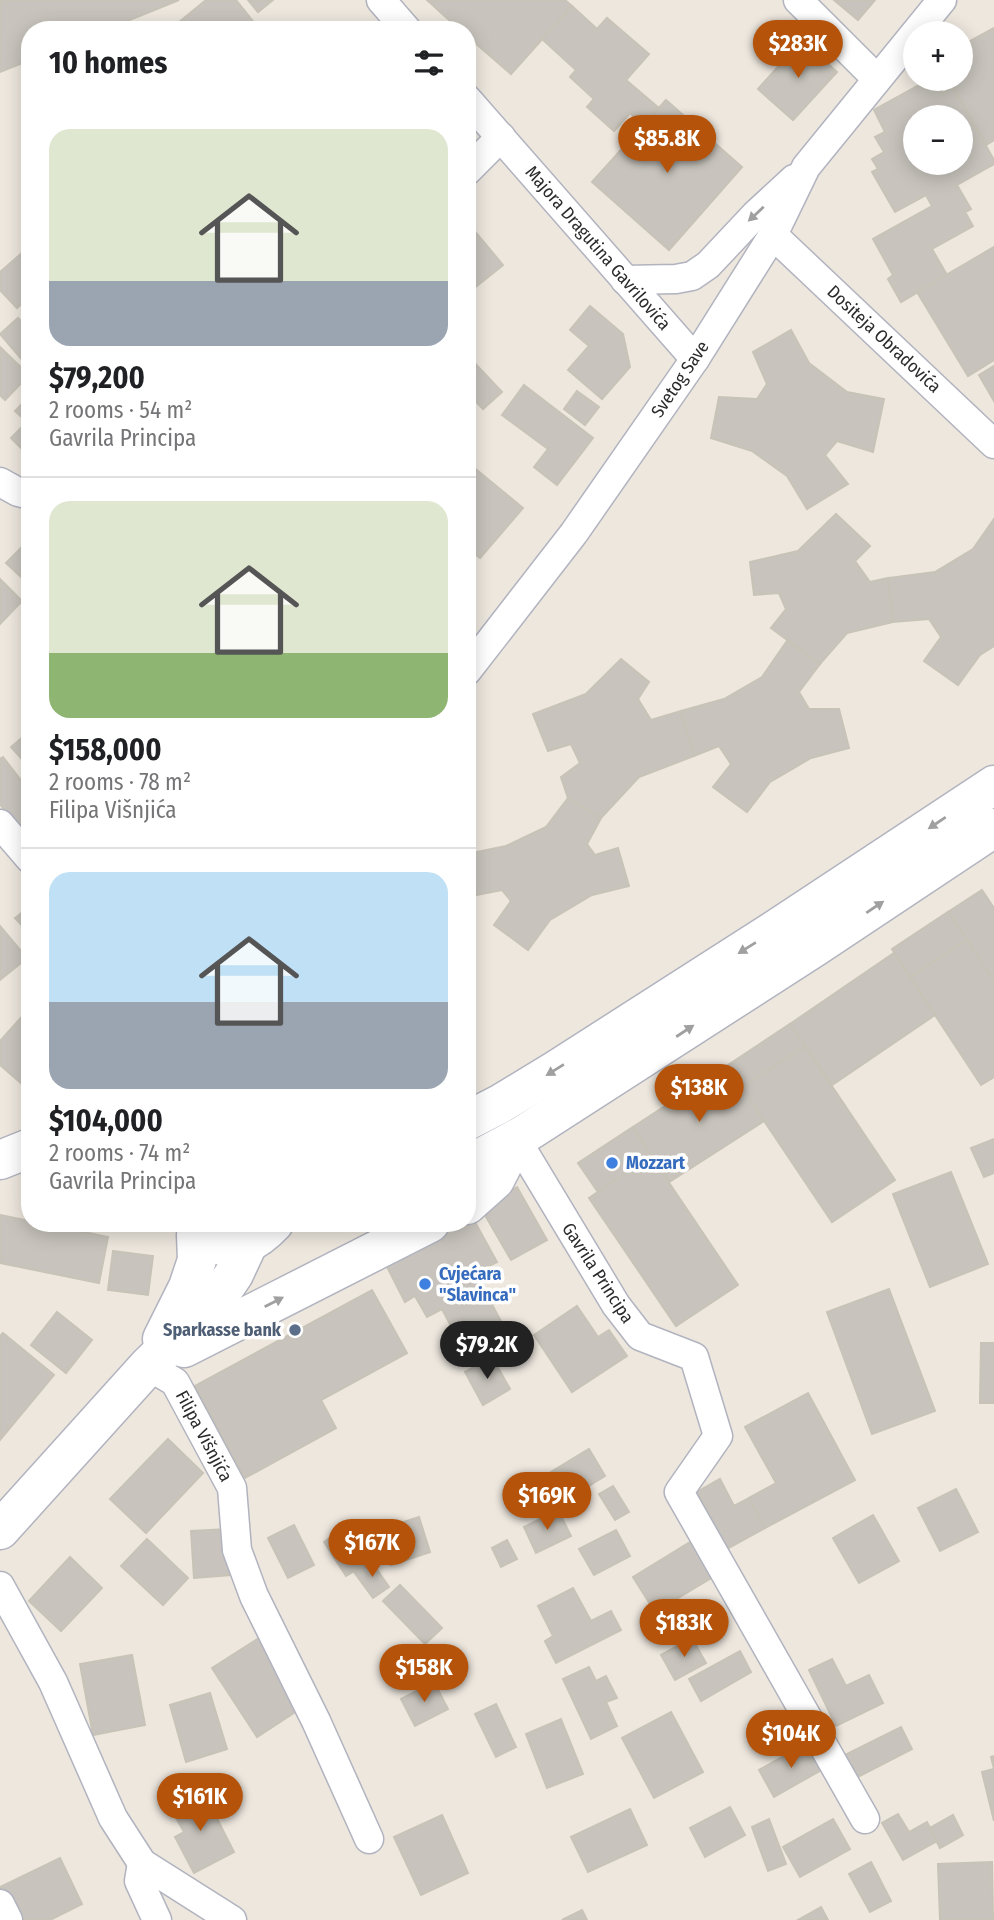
<!DOCTYPE html>
<html lang="en">
<head>
<meta charset="utf-8">
<style>
	:root { --surface:#fff; --page:#f6f6f6; --text:#202124; --muted:#757577; --line:#e0e0e0; --accent:#b45309 }
	body { margin:0; font-family:"Fira Sans Condensed",sans-serif; background:var(--page); color:var(--text); height:100vh; display:flex; flex-direction:column; font-size:26px; white-space:nowrap }
	* { box-sizing:border-box; margin:0 }
	p { font-size:23px; color:var(--muted) }
	.icon { flex:none; width:38px; height:38px; fill:none; stroke:currentColor; stroke-width:2; stroke-linecap:round; stroke-linejoin:round }
	.map { position:relative; flex:1; overflow:hidden }
	.side { position:absolute; left:21px; top:21px; width:455px; height:1211px; display:flex; flex-direction:column; background:var(--surface); border-radius:28px; box-shadow:0 4px 18px #0003 }
	.side>* { flex:none }
	.fabs { position:absolute; left:903px; top:21px; display:grid; gap:14px }
	.fabs a { display:grid; place-items:center; width:70px; height:70px; border-radius:50%; background:var(--surface); box-shadow:0 4px 18px #0003; font-size:35px }
	.price { position:absolute; translate:-50% -60px; padding:0 16px; border-radius:24px; background:var(--accent); color:#fff; font-size:23px; line-height:46px; filter:drop-shadow(0 2px 4px #0008) }
	.price::after { content:''; position:absolute; left:50%; top:42px; width:21px; height:16px; margin-left:-10px; background:inherit; clip-path:polygon(0 0,100% 0,50% 100%) }
	.price.active { background:#222; color:#fff }
	ul { padding:0; list-style:none }
	li { display:grid; align-content:center; gap:14px; height:371px; padding:0 28px }
	li+li { border-top:2px solid var(--line) }
	li span { display:grid; place-items:center; height:217px; border-radius:21px; color:#555 }
	li>.icon { margin-inline-start:auto }
	span .icon { width:126px; height:126px; fill:#fffc; stroke-width:1 }
	li b { font-size:30px }
	h2 { display:flex; justify-content:space-between; align-items:center; height:84px; padding:0 28px; font-size:30px }
	.map>svg:first-child { display:block }
	.building { fill:#c8c4bd; stroke:#c8c3b7; stroke-width:2; fill-rule:evenodd }
	.lines { fill:none; stroke-linecap:round; stroke-linejoin:round }
	.minor-casing { stroke:#b1b3bf; stroke-width:31 }
	.secondary-casing { stroke:#b1b3bf; stroke-width:41 }
	.minor { stroke:#fff; stroke-width:28 }
	.secondary { stroke:#fff; stroke-width:38 }
	.oneway { fill:#a0a0a0 }
	.shop-dot { fill:#3f7fe0; stroke:#fff; stroke-width:2.5 }
	.service-dot { fill:#5c6f8a; stroke:#fff; stroke-width:2.5 }
	.labels { text-anchor:middle; dominant-baseline:central; stroke-width:7; stroke-linejoin:round; paint-order:stroke }
	.street-label { font-size:18px; fill:#2b2b2b; stroke:#fff }
	.shop-label { font-size:18px; font-weight:bold; fill:#366cbe; stroke:#fff; text-anchor:start }
	.service-label { font-size:18px; font-weight:bold; fill:#4e5e75; stroke:#fff; text-anchor:end }
</style>
</head>
<body>
<div class="map">
<svg width="994" height="1920" viewBox="0 0 994 1920">
	<rect width="100%" height="100%" fill="#ede7de"/>
	<!-- building -->
	<g class="building">
		<path d="M0,0H179L105,30H30V60L0,72Z"/>
		<path d="M206,0H236L260,30H183L178,23Z"/>
		<path d="M248,0H273L258,12Z"/>
		<path d="M427,0H565L572,6L511,74L467,36V30H460Z"/>
		<path d="M834,0H875L858,20Z"/>
		<path d="M572,6L597,29L607,18L649,54L626,80L659,108L643,125L630,113L614,131L587,107L594,99L570,77L576,70L542,39Z"/>
		<path d="M994,28V140L986,145L948,79H961V63L964,61L961,56V46Z"/>
		<path d="M802,40L837,72L793,120L758,89Z"/>
		<path d="M930,79H936L943,93L953,87L994,160V164L957,185L971,209L965,212L973,226L932,249L947,275L901,302L888,279L893,275L873,239L932,206L926,195L895,212L872,172L878,169L872,159L884,152L875,137L885,132L874,110ZM915,117H961V163H915Z"/>
		<path d="M666,100L742,167L669,250L592,182Z"/>
		<path d="M467,222L503,265L467,294Z"/>
		<path d="M30,246V296L17,308L0,290V272Z"/>
		<path d="M994,247V360L968,376L917,292Z"/>
		<path d="M590,306L623,334L630,367L602,399L568,370L589,346L570,330Z"/>
		<path d="M18,318L30,331V369L0,334Z"/>
		<path d="M791,330L809,363L847,392L884,399L873,452L837,441L825,455L848,484L807,509L787,476L752,451L711,438L719,397L757,399L767,384L753,352Z"/>
		<path d="M0,347L29,375L5,400L0,395Z"/>
		<path d="M467,355L502,392L483,409L467,392Z"/>
		<path d="M994,366V401L979,375Z"/>
		<path d="M524,385L593,438L557,485L534,467L548,449L502,415Z"/>
		<path d="M577,391L599,407L585,425L564,409Z"/>
		<path d="M30,396V457L11,438L27,422L15,411Z"/>
		<path d="M472,466L523,508L480,558L467,547V472Z"/>
		<path d="M836,514L870,546L855,561L870,582L888,578L893,622L847,633L820,664L771,628L786,609L779,593L754,595L750,562L798,551Z"/>
		<path d="M994,519V646L980,655L958,685L924,661L941,637L929,619L893,622L888,578L935,572L973,549Z"/>
		<path d="M30,539V571L22,578L6,563Z"/>
		<path d="M0,579L22,601L0,624Z"/>
		<path d="M787,641L820,664L799,692L809,709H839L849,748L811,758L770,782L747,812L713,787L731,764L719,746L694,756L681,711L724,699L762,677Z"/>
		<path d="M621,659L649,682L638,699L651,720L681,711L694,756L639,777L601,818L568,798L561,777L580,763L571,744L548,751L533,714L586,694Z"/>
		<path d="M30,731V768L11,747Z"/>
		<path d="M3,757L30,792V821L19,829L0,804V759Z"/>
		<path d="M568,798L601,818L587,844L595,855L618,848L629,886L592,895L550,920L528,950L494,925L511,901L502,890L476,895L467,854L506,846L546,827Z"/>
		<path d="M467,857L476,895L467,899Z"/>
		<path d="M982,890L994,908V981L948,912Z"/>
		<path d="M30,906V934L15,918Z"/>
		<path d="M948,912L967,940L910,977L892,949Z"/>
		<path d="M0,926L27,958L0,980Z"/>
		<path d="M967,940L994,981V1077L981,1085L910,977Z"/>
		<path d="M894,953L935,1015L832,1085L790,1024Z"/>
		<path d="M27,1011L30,1014V1091L0,1065V1041Z"/>
		<path d="M790,1024L805,1046L742,1088L728,1065Z"/>
		<path d="M805,1046L895,1180L832,1222L742,1088Z"/>
		<path d="M728,1065L764,1121L669,1182L633,1127Z"/>
		<path d="M633,1127L651,1156L598,1192L578,1163Z"/>
		<path d="M994,1139V1173L984,1177L971,1148Z"/>
		<path d="M651,1156L738,1285L676,1326L589,1198Z"/>
		<path d="M951,1172L988,1264L930,1287L893,1194Z"/>
		<path d="M517,1187L547,1240L511,1260L481,1208Z"/>
		<path d="M470,1213L497,1262L475,1273L502,1323L461,1345L442,1309L427,1317L415,1296L405,1302L383,1259L450,1223H467Z"/>
		<path d="M0,1215L30,1221V1223H41L108,1237L99,1283L0,1263Z"/>
		<path d="M113,1251L153,1256L148,1295L108,1290Z"/>
		<path d="M889,1289L935,1411L872,1434L827,1312Z"/>
		<path d="M372,1290L407,1353L321,1400L336,1428L245,1478L195,1386Z"/>
		<path d="M577,1306L598,1337L609,1330L627,1356L572,1392L534,1335Z"/>
		<path d="M57,1312L92,1340L66,1373L31,1345Z"/>
		<path d="M3,1333L54,1375L0,1440V1336Z"/>
		<path d="M981,1343H994V1403H980Z"/>
		<path d="M492,1357L510,1389L483,1405L465,1372Z"/>
		<path d="M808,1393L855,1480L765,1528L749,1498L776,1483L745,1427Z"/>
		<path d="M168,1439L203,1473L146,1533L110,1499Z"/>
		<path d="M589,1449L605,1476L558,1505L541,1478Z"/>
		<path d="M720,1479L734,1506L749,1498L765,1528L727,1549L697,1492Z"/>
		<path d="M613,1486L629,1512L615,1520L599,1494Z"/>
		<path d="M956,1489L978,1532L940,1551L918,1508Z"/>
		<path d="M558,1510L571,1536L536,1553L524,1527Z"/>
		<path d="M873,1515L899,1561L859,1583L833,1538Z"/>
		<path d="M419,1517L430,1552L391,1565L381,1529Z"/>
		<path d="M294,1525L314,1565L288,1578L268,1538Z"/>
		<path d="M348,1525L371,1561L346,1576L324,1542Z"/>
		<path d="M228,1529L231,1575L194,1578L191,1531Z"/>
		<path d="M616,1530L630,1556L594,1575L579,1549Z"/>
		<path d="M147,1539L188,1578L163,1605L121,1566Z"/>
		<path d="M507,1540L517,1559L501,1567L492,1548Z"/>
		<path d="M690,1542L713,1577L655,1612L633,1577Z"/>
		<path d="M70,1557L102,1588L61,1631L29,1601Z"/>
		<path d="M371,1561L389,1587L373,1598L354,1572Z"/>
		<path d="M400,1585L442,1628L425,1644L383,1601Z"/>
		<path d="M573,1588L591,1621L611,1611L621,1630L556,1663L545,1641L553,1636L538,1606Z"/>
		<path d="M259,1638L303,1707L257,1737L212,1668Z"/>
		<path d="M692,1638L706,1663L675,1680L661,1655Z"/>
		<path d="M740,1651L751,1672L701,1701L689,1679Z"/>
		<path d="M132,1655L145,1725L93,1735L80,1664Z"/>
		<path d="M832,1659L846,1686L869,1675L883,1703L836,1726L809,1670Z"/>
		<path d="M589,1667L596,1681L606,1676L617,1698L606,1702L617,1726L591,1739L563,1679Z"/>
		<path d="M434,1682L448,1709L415,1726L401,1699Z"/>
		<path d="M210,1693L227,1749L186,1762L170,1705Z"/>
		<path d="M496,1704L516,1747L496,1757L475,1714Z"/>
		<path d="M671,1712L703,1772L654,1798L622,1738Z"/>
		<path d="M561,1719L583,1774L547,1788L526,1734Z"/>
		<path d="M901,1727L912,1749L856,1778L845,1755Z"/>
		<path d="M808,1742L823,1769L774,1797L759,1770Z"/>
		<path d="M994,1756V1821L982,1772L994,1769L991,1757Z"/>
		<path d="M203,1791L234,1852L194,1873L175,1837L184,1832L170,1807Z"/>
		<path d="M730,1807L745,1835L705,1857L690,1828Z"/>
		<path d="M630,1809L647,1845L588,1872L571,1837Z"/>
		<path d="M898,1814L909,1832L927,1822L937,1841L903,1860L882,1823Z"/>
		<path d="M442,1815L468,1873L421,1895L394,1837Z"/>
		<path d="M953,1815L963,1835L940,1848L930,1828Z"/>
		<path d="M769,1819L786,1864L768,1871L752,1827Z"/>
		<path d="M833,1819L850,1849L800,1877L783,1847Z"/>
		<path d="M60,1858L82,1904L50,1920H15L0,1887Z"/>
		<path d="M871,1862L891,1901L870,1912L849,1874Z"/>
		<path d="M992,1862L993,1920H940L938,1864Z"/>
		<path d="M821,1907L828,1920H798Z"/>
		<path d="M582,1910L587,1920H562Z"/>
	</g>
	<g class="lines">
		<!-- minor casing -->
		<g class="minor-casing">
			<g id="minor">
				<path d="M381,0L407,30"/>
				<path d="M798,0L876,78"/>
				<path d="M467,99L695,359"/>
				<path d="M467,171L501,137"/>
				<path d="M773,235L994,444"/>
				<path d="M625,280L676,279L692,276L708,265L755,215L794,179"/>
				<path d="M0,482L18,492L30,495"/>
				<path d="M467,671L574,533L695,359L773,235L806,167L942,0"/>
				<path d="M0,824L30,859"/>
				<path d="M516,1139L616,1305L640,1336L694,1357L718,1436L679,1492L865,1819"/>
				<path d="M148,1366L175,1382L232,1488L237,1550L254,1596L316,1721L369,1839"/>
				<path d="M0,1586L53,1682L113,1818L142,1863L232,1920"/>
				<path d="M142,1863L139,1881L157,1920"/>
				<path d="M0,1904L8,1920"/>
			</g>
		</g>
		<!-- secondary casing -->
		<g class="secondary-casing">
			<g id="secondary">
				<path d="M467,1121L500,1104L556,1070L773,931L994,785"/>
				<path d="M0,1160L30,1148"/>
				<path d="M467,1165L523,1135L815,947L994,828"/>
				<path d="M467,1205L495,1180L516,1139"/>
				<path d="M222,1246C243,1250 260,1238 274,1223"/>
				<path d="M162,1339L188,1287L197,1260L196,1235"/>
				<path d="M184,1348L430,1223"/>
				<path d="M0,1530L148,1366L217,1299L234,1274L248,1244"/>
			</g>
		</g>
		<!-- minor -->
		<use href="#minor" class="minor"/>
		<!-- secondary -->
		<use href="#secondary" class="secondary"/>
	</g>
	<!-- one-way arrows -->
	<defs><path id="oneway-solid" d="M-6-.8H1V-3.2L6.5 0L1 3.2V.8H-6Z" transform="scale(1.75)"/></defs>
	<g class="oneway">
		<use href="#oneway-solid" transform="translate(756 214) rotate(137)"/>
		<use href="#oneway-solid" transform="translate(937 823) rotate(146)"/>
		<use href="#oneway-solid" transform="translate(875 907) rotate(-34)"/>
		<use href="#oneway-solid" transform="translate(747 948) rotate(148)"/>
		<use href="#oneway-solid" transform="translate(685 1031) rotate(-33)"/>
		<use href="#oneway-solid" transform="translate(555 1070) rotate(148)"/>
		<use href="#oneway-solid" transform="translate(274 1302) rotate(-27)"/>
	</g>
	<!-- markers -->
	<g class="shop-dot">
		<circle cx="612" cy="1163" r="7"/>
		<circle cx="425" cy="1284" r="7"/>
	</g>
	<circle class="service-dot" cx="295" cy="1330" r="7"/>
	<g class="labels">
		<!-- street labels -->
		<g class="street-label">
			<text transform="translate(598 248) rotate(49)">Majora Dragutina Gavrilovića</text>
			<text transform="translate(884 339) rotate(43)">Dositeja Obradovića</text>
			<text transform="translate(680 379) rotate(-56)">Svetog Save</text>
			<text transform="translate(598 1273) rotate(57)">Gavrila Principa</text>
			<text transform="translate(204 1436) rotate(62)">Filipa Višnjića</text>
		</g>
		<!-- shop labels -->
		<g class="shop-label">
			<text x="626" y="1163">Mozzart</text>
			<text x="439" y="1274">Cvjećara<tspan x="439" dy="21">"Slavinca"</tspan></text>
		</g>
		<!-- service labels -->
		<g class="service-label">
			<text x="281" y="1330">Sparkasse bank</text>
		</g>
	</g>
</svg>
<div class="fabs">
<a>+</a>
<a>−</a>
</div>
<b class="price" style="left:798px;top:80px">$283K</b>
<b class="price" style="left:667px;top:175px">$85.8K</b>
<b class="price" style="left:699px;top:1124px">$138K</b>
<b class="price active" style="left:487px;top:1381px">$79.2K</b>
<b class="price" style="left:547px;top:1532px">$169K</b>
<b class="price" style="left:372px;top:1579px">$167K</b>
<b class="price" style="left:684px;top:1659px">$183K</b>
<b class="price" style="left:424px;top:1704px">$158K</b>
<b class="price" style="left:791px;top:1770px">$104K</b>
<b class="price" style="left:200px;top:1833px">$161K</b>
<section class="side">
<h2>10 homes<svg class="icon" aria-label="filters" viewBox="0 0 24 24"><path d="M4 7h16M4 17h16"/><circle cx="9" cy="7" r="2"/><circle cx="15" cy="17" r="2"/></svg></h2>
<ul>
<li><span style="background:linear-gradient(#dfe7d0 70%,#9aa5b1 0)"><svg class="icon" aria-label="home" viewBox="0 0 24 24"><path d="M3 11l9-7 9 7M6 9v11h12V9"/></svg></span><div><b>$79,200</b><p>2 rooms · 54 m²</p><p>Gavrila Principa</p></div></li>
<li><span style="background:linear-gradient(#dfe7d0 70%,#8fb573 0)"><svg class="icon" aria-label="home" viewBox="0 0 24 24"><path d="M3 11l9-7 9 7M6 9v11h12V9"/></svg></span><div><b>$158,000</b><p>2 rooms · 78 m²</p><p>Filipa Višnjića</p></div></li>
<li><span style="background:linear-gradient(#bfe0f5 60%,#9aa5b1 0)"><svg class="icon" aria-label="home" viewBox="0 0 24 24"><path d="M3 11l9-7 9 7M6 9v11h12V9"/></svg></span><div><b>$104,000</b><p>2 rooms · 74 m²</p><p>Gavrila Principa</p></div></li>
</ul>
</section>
</div>
</body>
</html>
